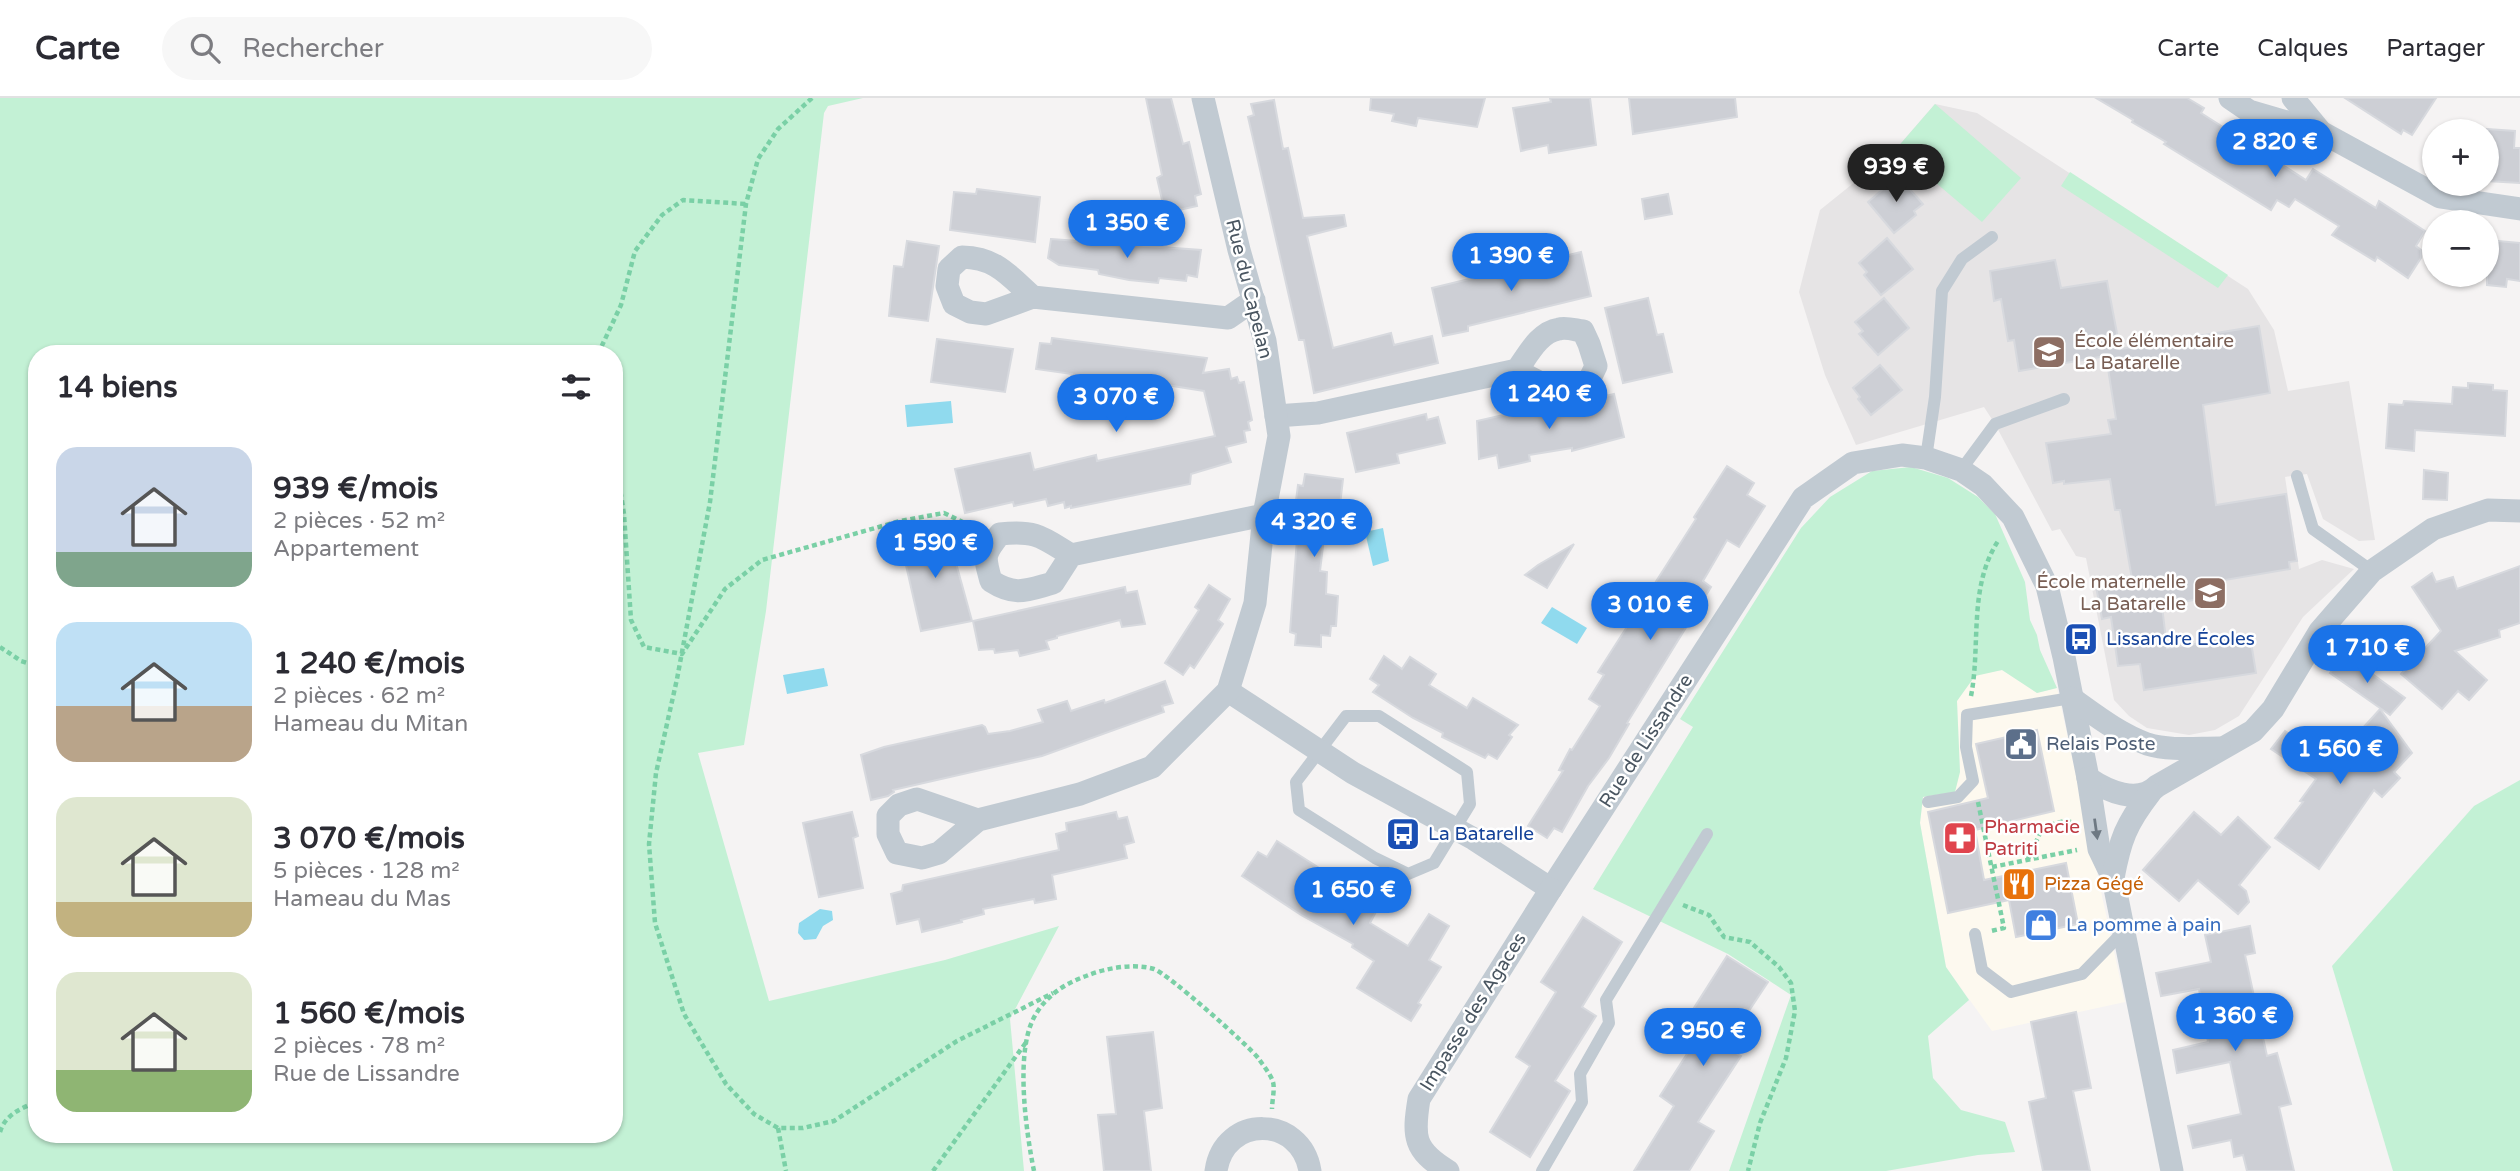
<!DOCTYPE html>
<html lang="fr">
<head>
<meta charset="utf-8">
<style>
	:root { --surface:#fff; --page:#f7f7f7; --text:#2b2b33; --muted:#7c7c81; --line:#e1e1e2; --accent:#1a73e8 }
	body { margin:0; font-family:"Varela Round",sans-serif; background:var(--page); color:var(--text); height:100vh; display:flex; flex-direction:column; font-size:26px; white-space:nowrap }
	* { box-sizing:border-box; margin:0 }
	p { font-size:23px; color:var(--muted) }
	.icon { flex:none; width:38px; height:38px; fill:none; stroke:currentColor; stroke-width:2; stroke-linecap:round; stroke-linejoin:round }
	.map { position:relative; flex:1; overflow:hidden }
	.side { position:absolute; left:28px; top:247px; width:595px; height:798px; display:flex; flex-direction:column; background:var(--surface); border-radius:28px; box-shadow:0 2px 5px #0004 }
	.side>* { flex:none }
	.controls { position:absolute; left:2422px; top:21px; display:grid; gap:14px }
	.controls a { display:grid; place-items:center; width:77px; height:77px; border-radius:50%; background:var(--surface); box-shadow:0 2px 5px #0004; font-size:35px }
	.price { position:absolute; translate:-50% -60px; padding:0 16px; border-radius:24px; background:var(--accent); color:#fff; font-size:23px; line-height:46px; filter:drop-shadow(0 2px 4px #0008) }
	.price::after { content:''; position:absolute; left:50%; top:42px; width:21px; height:16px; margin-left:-10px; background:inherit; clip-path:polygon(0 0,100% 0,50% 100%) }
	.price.selected { background:#222; color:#fff }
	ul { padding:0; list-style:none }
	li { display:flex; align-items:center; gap:21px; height:175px; padding:0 28px }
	li span { display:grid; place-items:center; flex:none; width:196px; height:140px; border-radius:21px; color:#555 }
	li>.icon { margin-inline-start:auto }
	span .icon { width:84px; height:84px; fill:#fffc; stroke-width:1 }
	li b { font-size:30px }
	h2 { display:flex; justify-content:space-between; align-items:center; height:84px; padding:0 28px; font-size:30px }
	header { display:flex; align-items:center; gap:42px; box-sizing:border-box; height:98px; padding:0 35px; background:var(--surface); border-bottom:2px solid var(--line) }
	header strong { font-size:33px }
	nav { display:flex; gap:38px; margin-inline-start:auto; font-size:24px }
	.search { width:490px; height:63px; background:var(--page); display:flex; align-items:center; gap:18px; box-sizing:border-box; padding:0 24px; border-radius:38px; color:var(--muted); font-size:26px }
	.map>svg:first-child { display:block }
	.commercial { fill:#fdf9ef }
	.education { fill:#e6e4e5 }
	.green { fill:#c3f1d5; fill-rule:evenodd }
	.water { fill:#90daee }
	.building { fill:#cdcfd5; stroke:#d7d9de; stroke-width:2 }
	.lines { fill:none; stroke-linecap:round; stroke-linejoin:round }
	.path { stroke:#7ad0a6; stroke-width:4.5; stroke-dasharray:5 3.5; stroke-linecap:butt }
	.service { stroke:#c1cad2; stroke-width:12 }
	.minor { stroke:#c1cad2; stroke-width:23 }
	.oneway { fill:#6e7983 }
	.labels { text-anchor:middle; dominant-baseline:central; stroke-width:5; stroke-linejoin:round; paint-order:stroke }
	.street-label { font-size:19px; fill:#4a5661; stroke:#fff }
	.education-label { font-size:19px; fill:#785e54; stroke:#fff; text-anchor:start }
	.transit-label { font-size:19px; fill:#164399; stroke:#fff; text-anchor:start }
	.service-label { font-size:19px; fill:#4e5e75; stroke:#fff; text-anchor:start }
	.health-label { font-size:19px; fill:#be3a42; stroke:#fff; text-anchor:start }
	.food-label { font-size:19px; fill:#c56008; stroke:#fff; text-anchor:start }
	.shop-label { font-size:19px; fill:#366cbe; stroke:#fff; text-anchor:start }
</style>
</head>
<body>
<header>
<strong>Carte</strong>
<div class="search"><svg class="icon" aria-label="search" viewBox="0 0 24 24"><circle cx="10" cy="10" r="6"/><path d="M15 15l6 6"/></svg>Rechercher</div>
<nav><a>Carte</a><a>Calques</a><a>Partager</a></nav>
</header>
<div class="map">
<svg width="2520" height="1073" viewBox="0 0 2520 1073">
	<rect width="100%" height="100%" fill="#f5f3f3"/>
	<!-- commercial -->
	<path class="commercial" d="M2002,572L2037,595L2057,590L2125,904L1992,933L1946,869L1920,725L1923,699L1960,674L1957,603L1975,577Z"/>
	<!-- education -->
	<path class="education" d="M1935,6L1977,15L2248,191L2274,232L2288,293L2349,283L2375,442L2359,443L2323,421L2307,376L2285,379L2299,471L2322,462L2354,471L2303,519L2239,618L2215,632L2189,637L2147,630L2129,618L2114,602L2086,460L2076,458L2060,431L2052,433L1995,326L1984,309L1856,347L1825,277L1799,194L1820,112L1896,51Z"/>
	<!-- green -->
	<g class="green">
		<path d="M0,0H863L828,8L824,15L766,513L744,647L698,655L769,903L945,862L1059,828L1010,921L1024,1073H0ZM37,256H614V1036H37Z"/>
		<path d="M1935,6L2021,80L1982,124L1896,51Z"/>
		<path d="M2070,74L2228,177L2218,190L2061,88Z"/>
		<path d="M1911,369L1948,380L1978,399L1995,416L2025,484L2030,522L2037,537L2040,552L2057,590L2037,595L2002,572L1975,578L1957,603L1960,674L1955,694L1923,699L1920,725L1946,869L1969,902L1928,938L1933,980L1961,1012L2005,1024L2015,1054L1978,1057L1886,1073H1729L1791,897L1728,856L1593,791L1693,629L1680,621L1801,430L1830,399L1872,373Z"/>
		<path d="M2520,682V1073H2393L2332,868L2474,708Z"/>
	</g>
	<!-- water -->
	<g class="water">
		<path d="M951,303L953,325L907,329L905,307Z"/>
		<path d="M1383,430L1389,463L1373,468L1365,434Z"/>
		<path d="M1552,509L1587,530L1577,546L1541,525Z"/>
		<path d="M824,570L828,588L787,596L783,577Z"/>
		<path d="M820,811L832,813L833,822L823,828L816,841L804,842L798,835L799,825Z"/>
	</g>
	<!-- building -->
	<g class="building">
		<path d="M1146,0H1171L1183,46L1189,44L1201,96L1195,98L1197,108L1165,115L1157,80L1162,77Z"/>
		<path d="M1371,0H1485L1477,29L1418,20L1416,28L1392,23L1394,16L1370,12Z"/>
		<path d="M1550,0H1590L1596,47L1549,55L1548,47L1521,53L1513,10L1551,4Z"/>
		<path d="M1629,0H1735L1737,19L1633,36Z"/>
		<path d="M2096,0H2187L2204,10L2201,15L2306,82L2313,71L2376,110L2379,103L2425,133L2416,148L2421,152V160L2408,180L2377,159L2375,163L2332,137L2339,128L2295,101L2289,109L2277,102L2271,112L2164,46L2166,44L2132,24L2133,22Z"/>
		<path d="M2345,0H2436L2412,37L2403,32L2401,36Z"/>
		<path d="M1274,2L1283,51L1288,50L1303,120L1344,117L1346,128L1307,138L1333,250L1391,235L1394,247L1432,238L1438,265L1314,295L1304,242H1299L1248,19L1254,17L1251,6Z"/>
		<path d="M2487,31L2515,33L2514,50H2520V85L2487,83Z"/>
		<path d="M1898,78L1923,106L1914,113L1916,117L1894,135L1868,104Z"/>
		<path d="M977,91L1040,99L1035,144L950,132L954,94L976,96Z"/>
		<path d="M1668,96L1672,116L1645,121L1642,101Z"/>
		<path d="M1887,140L1913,171L1881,197L1864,177L1867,174L1859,165Z"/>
		<path d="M1051,141L1201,152L1197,179L1187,177L1186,183L1159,180L1158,185L1129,182L1099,176L1098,172L1059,167L1048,160Z"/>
		<path d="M2487,142L2520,145V183L2507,181L2506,189L2487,187Z"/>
		<path d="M907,143L939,148L928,223L889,218L894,168L903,169Z"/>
		<path d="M1581,154L1591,198L1468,228V233L1443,238L1432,190Z"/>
		<path d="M2055,162L2061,190L2107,183L2120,251L2259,228L2270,295L2203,307L2216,407L2286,396L2297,463L2289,464L2290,471L2207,485L2209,499L2162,508L2167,550L2250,538L2256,575L2144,592L2140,566L2118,568L2111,519L2102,521L2096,488L2132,481L2120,412H2115L2110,381L2064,386V383L2053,385L2046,345L2111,336L2108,322L2116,321L2106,258L2019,273L2014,242L2008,243L2001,201L1994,203L1990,173Z"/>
		<path d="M1648,200L1657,237L1663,236L1672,274L1623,285L1605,210Z"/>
		<path d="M1884,200L1909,230L1878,257L1859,236L1863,233L1855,224Z"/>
		<path d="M1052,240L1207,260L1203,275L1229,271L1231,281L1237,279L1239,285L1244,284L1252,322L1248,324L1250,332L1244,333L1246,344L1226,349L1231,364L1191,376L1190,386L1071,410V408L1065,410L1064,404L1048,408L1046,401L1014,408L1013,404L965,415L955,371L1030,355L1034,372L1096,357L1097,363L1215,338L1204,293L1147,284L1146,288L1071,279L1072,276L1036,271L1040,245L1051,246Z"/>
		<path d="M937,241L1013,251L1005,294L931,284Z"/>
		<path d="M1880,267L1902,292L1871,317L1858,301L1860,299L1853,290Z"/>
		<path d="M2468,285L2493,287V292L2507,293L2505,338L2415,332L2414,353L2386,350L2389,306L2403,307L2404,303L2452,306L2453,289L2468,290Z"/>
		<path d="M1614,296L1624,339L1572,353V350L1529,357L1530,363L1499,370L1497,357L1479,361L1477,323L1529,311L1530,316Z"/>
		<path d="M1426,316L1427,322L1438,319L1445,345L1397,356L1399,365L1356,374L1347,335Z"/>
		<path d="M1727,368L1754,385L1747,397L1765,408L1739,449L1727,442L1703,483L1711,489L1627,625L1629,626L1609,660L1588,688L1562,734L1554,730L1547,740L1528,728L1563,673L1559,672L1570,651L1572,652L1600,608L1589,601L1604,577L1598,574L1696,421L1694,419Z"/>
		<path d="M2424,372L2448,375L2447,402L2423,401Z"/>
		<path d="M1305,376L1343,381L1337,433L1325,432L1320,473L1327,474L1326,496L1338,498L1336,528H1331L1330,538L1321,537V549L1295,547L1296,536L1290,534L1297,441H1291L1298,387L1303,388Z"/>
		<path d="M946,429L972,523L921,533L905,463L908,462L903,438Z"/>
		<path d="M1574,446L1547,490L1525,477L1538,467Z"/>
		<path d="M2520,468V525L2499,532L2500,539L2455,553L2487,582L2469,602L2458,593L2442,611L2401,576L2441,533L2412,489L2432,475L2436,484L2453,479L2457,491Z"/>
		<path d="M1209,487L1230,501L1218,522L1223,526L1194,570L1190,567L1183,577L1165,565L1199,512L1195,509Z"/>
		<path d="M1125,489L1126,495L1137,493L1145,526L1122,529L1120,522L1057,538V540L1046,543L1049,551L1020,558L1018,552L995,555L994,551L979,552L973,523Z"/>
		<path d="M2345,556L2405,600L2390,617L2330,575Z"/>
		<path d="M1384,558L1402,571L1410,559L1436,576L1429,587L1467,610L1473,600L1518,627L1509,637L1512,639L1497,661L1488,656L1485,660L1442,639L1443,635L1413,620L1373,594L1379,587L1370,581Z"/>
		<path d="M1165,583L1173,605L1162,608L1164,614L1042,658L893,692L894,694L888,698L871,702L861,657L884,649L982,627L985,629L988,636L1010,633L1043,624L1038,612L1067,603L1071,613L1104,602L1105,605Z"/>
		<path d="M2380,611L2412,655L2394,674L2400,680L2382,699L2374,692L2319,771L2275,740L2303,704L2300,703L2316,681L2271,651L2285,633L2331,665Z"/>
		<path d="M2037,632L2054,713L1975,732L1984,782L2066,765L2078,826L2016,839L2009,802L1948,815L1928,714L1988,700L1976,646Z"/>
		<path d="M852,714L858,738L853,740L863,790L819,799L803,725Z"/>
		<path d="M1116,714L1118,721L1127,719L1134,744L1124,747L1127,760L1052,777L1056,801L1035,805L1034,801L983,811L984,816L961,822L962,824L922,834L919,821L897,826L891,796L902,793L903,787L1059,752L1056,736L1067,733L1066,725Z"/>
		<path d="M2194,714L2221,737L2238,719L2270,749L2239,787L2246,793L2249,804L2238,816L2198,782L2179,803L2143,772Z"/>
		<path d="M1277,743L1379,808L1370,825L1408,848L1429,816L1449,828L1429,862L1441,869L1418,905L1421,907L1411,923L1357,890L1374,863L1352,849L1353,846L1301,817L1242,778L1258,754L1267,759Z"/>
		<path d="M1583,819L1622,844L1582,909L1596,918L1555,983L1570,993L1530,1059L1490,1034L1530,968L1516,959L1556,894L1541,884Z"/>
		<path d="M2250,828L2255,855L2245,857L2267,958L2277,955L2291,1006L2279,1009L2294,1073H2247L2243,1057L2234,1059L2231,1042L2193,1050L2188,1028L2241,1016L2230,964L2177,975L2173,952L2208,944L2199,891L2161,898L2156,875L2211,864L2205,837Z"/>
		<path d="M1727,858L1768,884L1725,949L1741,958L1698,1024L1714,1033L1689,1073H1634L1674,1008L1660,998L1701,934L1685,924Z"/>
		<path d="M2076,914L2091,990L2073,993L2090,1073H2043L2029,1004L2046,1000L2031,924Z"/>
		<path d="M1153,934L1162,1010L1144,1013L1151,1073H1104L1098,1017L1116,1016L1107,939Z"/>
	</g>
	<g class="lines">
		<!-- path -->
		<g class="path">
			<path d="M812,0L778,31L758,61L746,106L710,404L677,581L656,675L649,746L655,825L684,916L726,986L754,1016L778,1030H803L834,1023L957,943L1053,895"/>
			<path d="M598,256L621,207L635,153L662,117L683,102L746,106"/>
			<path d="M614,352L624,416L631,522L644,549L682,556L725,491L762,462L900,423L944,415L977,431"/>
			<path d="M0,549L21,563L37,568"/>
			<path d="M1971,598C1981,547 1968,490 1998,443"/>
			<path d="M1978,704L2004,830L1991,833"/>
			<path d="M2028,761L2043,729L2064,723L2071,724"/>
			<path d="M1992,769L2077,752"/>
			<path d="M1683,807L1709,817L1724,839L1750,844L1779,869L1791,885L1795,913L1786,960L1760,1025L1748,1073"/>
			<path d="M778,1030L786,1073"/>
			<path d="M0,1034C5,1017 21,1010 37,1004"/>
			<path d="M933,1073L1027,943"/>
			<path d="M1034,1073C1026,1034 1014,950 1036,916C1047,897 1066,885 1086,878C1106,870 1133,865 1154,871C1167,875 1249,948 1259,961C1263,967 1271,977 1273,984C1275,991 1272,1003 1272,1011"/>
		</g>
		<!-- service -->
		<g class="service">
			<path d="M1926,360L1935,299L1942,193L1962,161L1992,139"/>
			<path d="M1961,372L1995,326L2064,301"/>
			<path d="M2297,378L2313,431L2372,473"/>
			<path d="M1346,618H1379L1467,674L1470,706L1434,765L1408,776L1375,760L1299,712L1296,684Z"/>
			<path d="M1928,704L1958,699L1973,683L1966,649L1967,617L2071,600"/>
			<path d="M1975,836L1982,872L2011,894L2082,876L2123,834"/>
			<path d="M1542,1073L1582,1004L1580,976L1609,925L1606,902L1707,736"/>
		</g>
		<!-- minor -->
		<g class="minor">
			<path d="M2230,0L2249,13L2321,34"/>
			<path d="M2293,0L2321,34L2440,99L2520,111"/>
			<path d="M1033,199C1008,177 997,160 962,159L949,171L947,188L954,206L970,214L986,216L1033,199L1228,220L1254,202"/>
			<path d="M1276,318L1318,315L1517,272C1528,257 1539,234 1559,231C1566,229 1575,232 1583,233L1589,246L1596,268C1593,274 1590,283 1584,286C1563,300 1536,283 1517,272"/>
			<path d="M1071,457C1042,439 1036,432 1000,436C983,457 984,458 991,483C1016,499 1027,492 1053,485L1071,457L1264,417"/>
			<path d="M1228,593L1353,675L1474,741L1551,791L1803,400L1853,365L1902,357L1926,360L1961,372L1983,387L2013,419L2047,488L2064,559L2088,680C2107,693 2138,707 2157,688L2253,633L2273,611L2320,533L2372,473L2433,431L2488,412L2520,413"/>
			<path d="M2071,600C2095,617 2119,636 2147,646C2169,653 2196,650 2219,650"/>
			<path d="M2088,680L2099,751L2113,780L2172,1073"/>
			<path d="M978,722L917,701L899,707L888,718V736L897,755L922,760L939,755L978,722L1080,696L1152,669L1228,593L1255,505L1264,417L1279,338L1265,243L1239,152L1203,0"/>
			<path d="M2113,780C2120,742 2126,726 2150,695"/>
			<path d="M1216,1073C1224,1016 1301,1017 1310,1073"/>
			<path d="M1448,1073C1413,1052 1413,1038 1419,1001L1551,791"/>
		</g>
	</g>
	<!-- one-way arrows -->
	<defs><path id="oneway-solid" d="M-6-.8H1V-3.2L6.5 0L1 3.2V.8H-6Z" transform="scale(1.75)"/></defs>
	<use class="oneway" href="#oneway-solid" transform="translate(2096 731) rotate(82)"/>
	<!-- icons -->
	<defs>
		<g id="school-square" transform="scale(1.75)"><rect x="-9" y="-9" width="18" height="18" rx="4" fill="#8d6e63" stroke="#fff"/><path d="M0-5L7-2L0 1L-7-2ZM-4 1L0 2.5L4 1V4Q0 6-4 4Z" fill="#fff"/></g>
		<g id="bus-square" transform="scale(1.75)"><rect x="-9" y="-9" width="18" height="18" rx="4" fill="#1a4fb4" stroke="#fff"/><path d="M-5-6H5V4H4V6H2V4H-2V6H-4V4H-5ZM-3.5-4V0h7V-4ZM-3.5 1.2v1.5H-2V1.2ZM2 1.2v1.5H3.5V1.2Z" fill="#fff"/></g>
		<g id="civic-square" transform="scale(1.75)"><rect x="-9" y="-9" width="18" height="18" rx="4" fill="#5c6f8a" stroke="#fff"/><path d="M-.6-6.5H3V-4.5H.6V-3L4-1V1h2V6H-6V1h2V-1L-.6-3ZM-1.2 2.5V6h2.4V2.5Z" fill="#fff"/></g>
		<g id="pharmacy-square" transform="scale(1.75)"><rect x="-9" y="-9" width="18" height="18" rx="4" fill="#e0444e" stroke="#fff"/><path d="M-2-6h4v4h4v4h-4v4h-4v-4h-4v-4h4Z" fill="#fff"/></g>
		<g id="restaurant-square" transform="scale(1.75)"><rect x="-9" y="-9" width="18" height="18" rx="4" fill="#e8710a" stroke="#fff"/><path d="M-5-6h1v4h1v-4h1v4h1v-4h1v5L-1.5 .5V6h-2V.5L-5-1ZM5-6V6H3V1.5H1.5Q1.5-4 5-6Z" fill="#fff"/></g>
		<g id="shop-square" transform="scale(1.75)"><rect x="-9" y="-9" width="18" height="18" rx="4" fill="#3f7fe0" stroke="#fff"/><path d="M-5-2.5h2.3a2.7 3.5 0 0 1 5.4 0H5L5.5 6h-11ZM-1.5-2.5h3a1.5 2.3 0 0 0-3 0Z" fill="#fff"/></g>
	</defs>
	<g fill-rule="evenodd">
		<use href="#school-square" x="2049" y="254"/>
		<use href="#school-square" x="2210" y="495"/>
		<use href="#bus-square" x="2081" y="541"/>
		<use href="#civic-square" x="2021" y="646"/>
		<use href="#bus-square" x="1403" y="736"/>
		<use href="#pharmacy-square" x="1960" y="740"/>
		<use href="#restaurant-square" x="2019" y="786"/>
		<use href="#shop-square" x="2041" y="827"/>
	</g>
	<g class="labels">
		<!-- street labels -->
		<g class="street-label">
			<text transform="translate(1249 191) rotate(76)">Rue du Capelan</text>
			<text transform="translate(1646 643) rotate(-57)">Rue de Lissandre</text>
			<text transform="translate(1473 914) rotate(-58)">Impasse des Agaces</text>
		</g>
		<!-- education labels -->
		<g class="education-label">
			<text x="2074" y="243">École élémentaire<tspan x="2074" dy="22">La Batarelle</tspan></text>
			<text x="2186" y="484" text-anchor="end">École maternelle<tspan x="2186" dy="22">La Batarelle</tspan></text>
		</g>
		<!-- transit labels -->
		<g class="transit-label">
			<text x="2106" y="541">Lissandre Écoles</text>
			<text x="1428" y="736">La Batarelle</text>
		</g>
		<!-- service labels -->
		<g class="service-label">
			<text x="2046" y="646">Relais Poste</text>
		</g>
		<!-- health labels -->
		<g class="health-label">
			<text x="1984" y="729">Pharmacie<tspan x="1984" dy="22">Patriti</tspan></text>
		</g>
		<!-- food labels -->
		<g class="food-label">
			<text x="2044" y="786">Pizza Gégé</text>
		</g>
		<!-- shop labels -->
		<g class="shop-label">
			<text x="2066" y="827">La pomme à pain</text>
		</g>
	</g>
</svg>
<div class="controls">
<a>+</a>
<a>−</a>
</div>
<b class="price" style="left:2275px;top:81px">2 820 €</b>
<b class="price selected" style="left:1896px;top:106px">939 €</b>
<b class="price" style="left:1127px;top:162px">1 350 €</b>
<b class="price" style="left:1511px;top:195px">1 390 €</b>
<b class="price" style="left:1549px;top:333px">1 240 €</b>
<b class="price" style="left:1116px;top:336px">3 070 €</b>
<b class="price" style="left:1314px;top:461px">4 320 €</b>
<b class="price" style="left:935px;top:482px">1 590 €</b>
<b class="price" style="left:1650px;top:544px">3 010 €</b>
<b class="price" style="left:2367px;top:587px">1 710 €</b>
<b class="price" style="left:2340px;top:688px">1 560 €</b>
<b class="price" style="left:1353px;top:829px">1 650 €</b>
<b class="price" style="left:2235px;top:955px">1 360 €</b>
<b class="price" style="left:1703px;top:970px">2 950 €</b>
<section class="side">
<h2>14 biens<svg class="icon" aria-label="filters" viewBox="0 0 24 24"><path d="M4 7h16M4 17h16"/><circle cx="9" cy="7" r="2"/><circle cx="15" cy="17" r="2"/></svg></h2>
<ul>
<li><span style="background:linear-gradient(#c9d6e8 75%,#7fa58c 0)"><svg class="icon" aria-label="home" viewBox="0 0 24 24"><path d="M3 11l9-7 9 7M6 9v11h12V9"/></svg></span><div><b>939 €/mois</b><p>2 pièces · 52 m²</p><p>Appartement</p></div></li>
<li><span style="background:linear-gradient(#bfe0f5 60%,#b9a48a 0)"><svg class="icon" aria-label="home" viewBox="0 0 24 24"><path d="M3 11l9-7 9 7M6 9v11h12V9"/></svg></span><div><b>1 240 €/mois</b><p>2 pièces · 62 m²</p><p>Hameau du Mitan</p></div></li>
<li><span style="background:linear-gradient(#dfe7d0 75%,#c2b280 0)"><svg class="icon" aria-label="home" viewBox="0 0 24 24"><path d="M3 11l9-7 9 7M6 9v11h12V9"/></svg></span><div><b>3 070 €/mois</b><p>5 pièces · 128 m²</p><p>Hameau du Mas</p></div></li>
<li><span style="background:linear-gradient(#dfe7d0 70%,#8fb573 0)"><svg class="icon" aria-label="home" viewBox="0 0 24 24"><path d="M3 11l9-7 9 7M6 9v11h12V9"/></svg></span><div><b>1 560 €/mois</b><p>2 pièces · 78 m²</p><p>Rue de Lissandre</p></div></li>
</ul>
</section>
</div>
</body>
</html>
